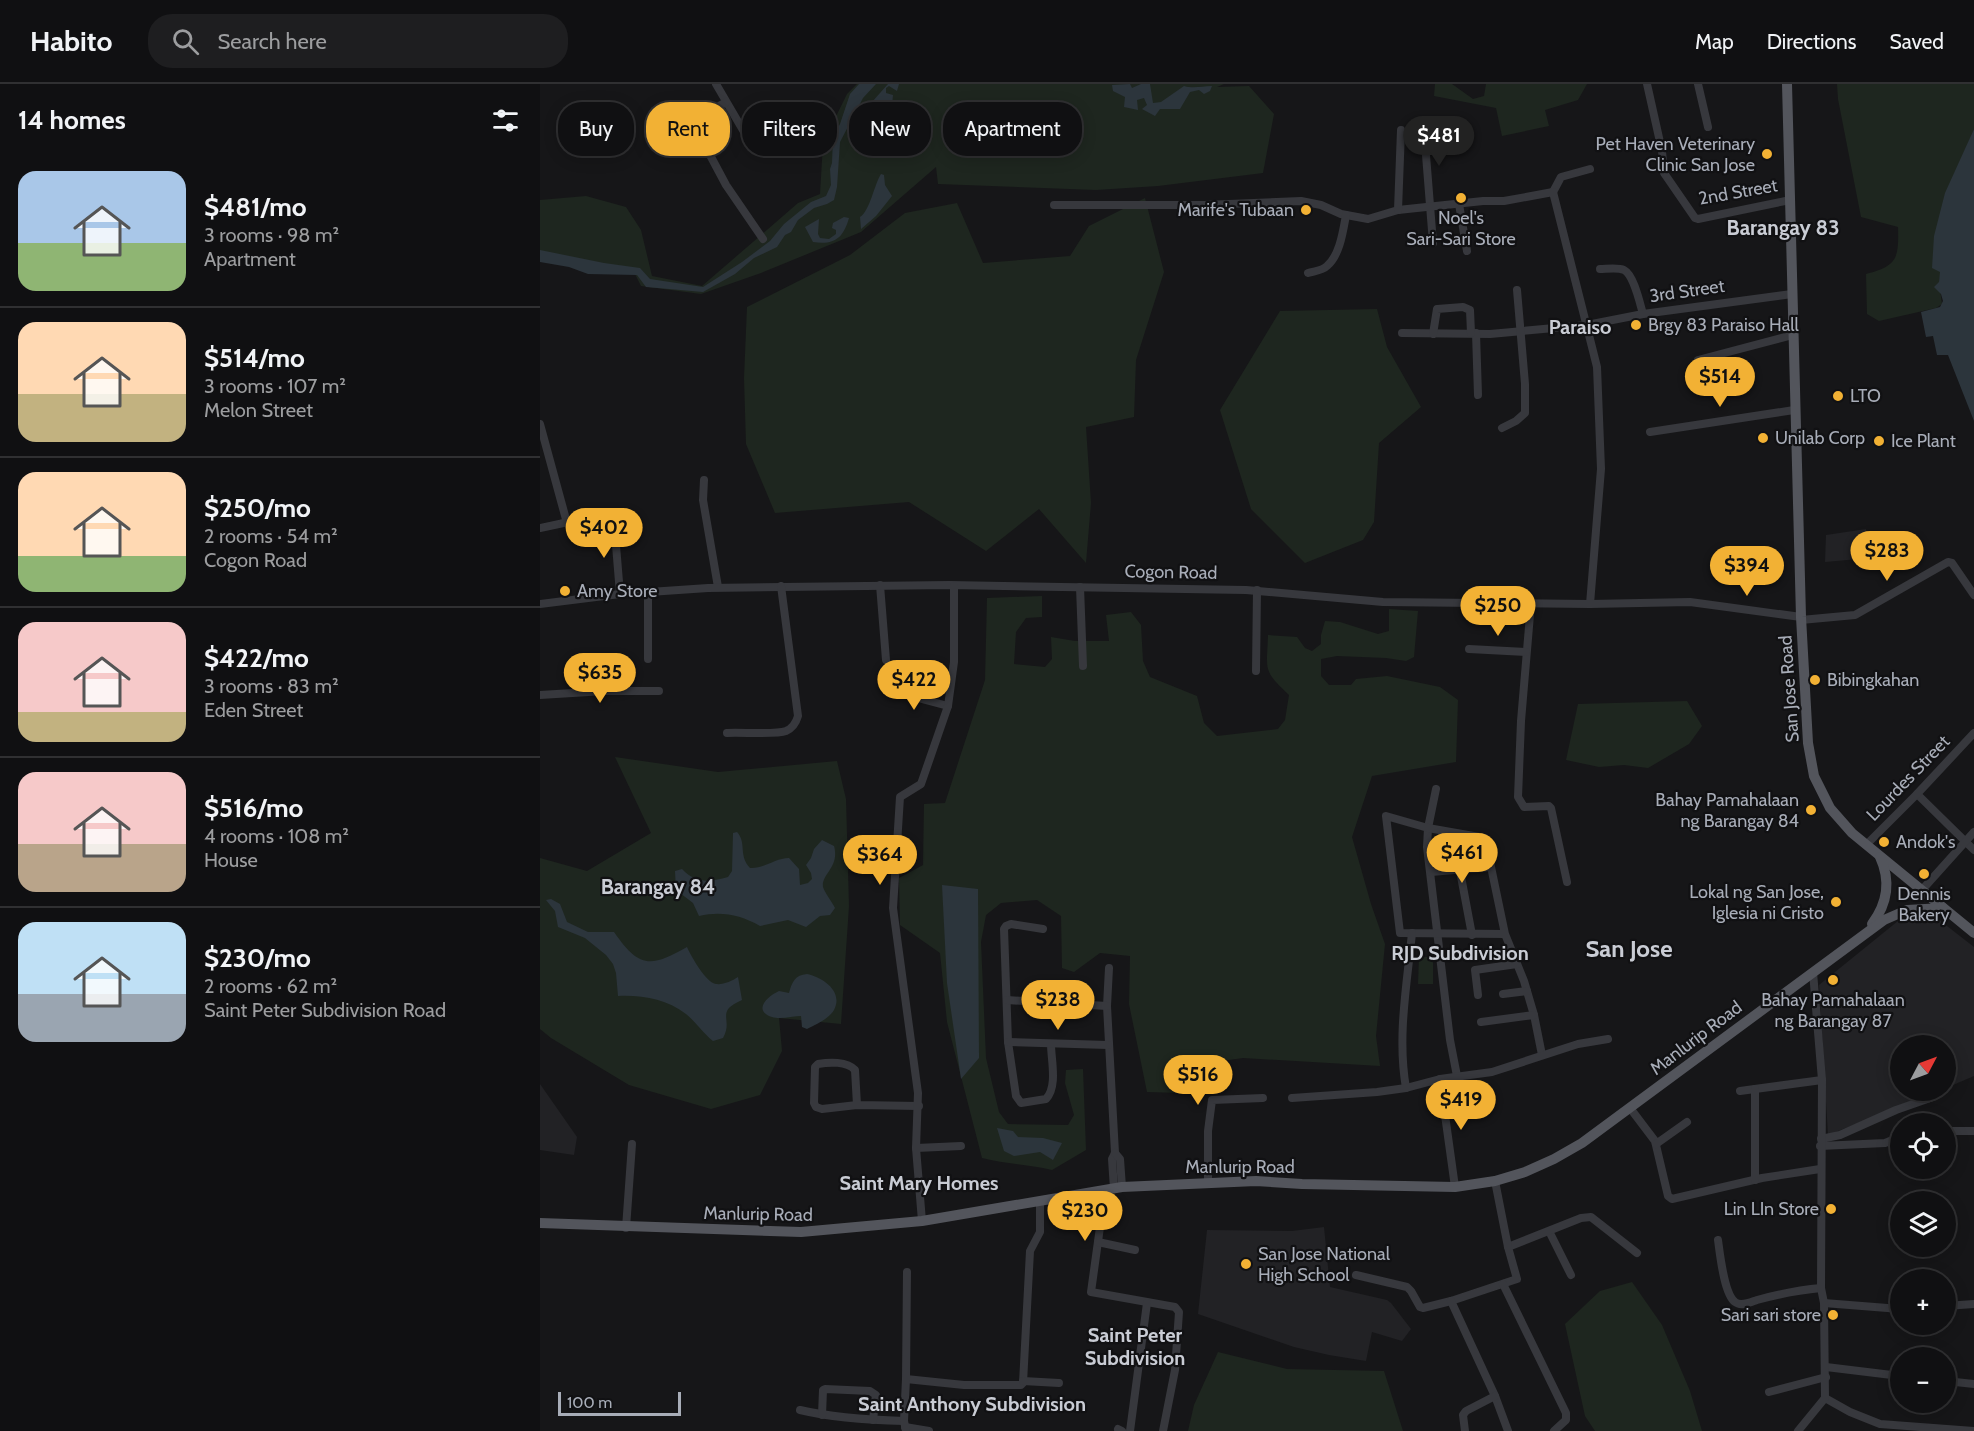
<!DOCTYPE html>
<html lang="en">
<head>
<meta charset="utf-8">
<style>
	:root { --surface:#101012; --page:#1e1e20; --text:#f1f3f6; --muted:#9c9d9f; --line:#303032; --accent:#f2b134 }
	body { margin:0; font-family:Cabin,sans-serif; background:var(--page); color:var(--text); height:100vh; display:flex; flex-direction:column; font-size:22px; white-space:nowrap }
	* { box-sizing:border-box; margin:0 }
	p { font-size:20px; color:var(--muted) }
	.icon { flex:none; width:33px; height:33px; fill:none; stroke:currentColor; stroke-width:2; stroke-linecap:round; stroke-linejoin:round }
	.map { position:relative; flex:1; overflow:hidden }
	.panel { display:flex; flex-direction:column; background:var(--surface); width:540px }
	.panel>* { flex:none }
	.guide { position:absolute; left:18px; top:18px; width:570px; height:54px; display:flex; gap:12px }
	.needle { width:39px; rotate:49deg }
	.fabs { position:absolute; left:1350px; top:951px; display:grid; gap:12px }
	.fabs a { display:grid; place-items:center; width:66px; height:66px; border-radius:50%; background:var(--surface); box-shadow:0 3px 15px #0003,0 0 0 2px var(--line); font-size:30px }
	.scale { position:absolute; left:18px; bottom:15px; width:123px; box-sizing:border-box; padding-left:6px; border:3px solid #a8adb8; border-top:0; font-size:16px; line-height:21px; white-space:nowrap; color:#a8adb8; -webkit-text-stroke:4px #111113; paint-order:stroke }
	.price { position:absolute; translate:-50% -51px; padding:0 14px; border-radius:21px; background:var(--accent); color:#111; font-size:20px; line-height:39px; filter:drop-shadow(0 2px 3px #0008) }
	.price::after { content:''; position:absolute; left:50%; top:36px; width:18px; height:14px; margin-left:-9px; background:inherit; clip-path:polygon(0 0,100% 0,50% 100%) }
	.price.selected { background:#222; color:#fff }
	ul { padding:0; list-style:none }
	li { display:flex; align-items:center; gap:18px; height:150px; padding:0 18px }
	li+li { border-top:2px solid var(--line) }
	li span { display:grid; place-items:center; flex:none; width:168px; height:120px; border-radius:18px; color:#555 }
	li>.icon { margin-inline-start:auto }
	span .icon { width:72px; height:72px; fill:#fffc; stroke-width:1 }
	li b { font-size:26px }
	h2 { display:flex; justify-content:space-between; align-items:center; height:72px; padding:0 18px; font-size:26px }
	.pill { padding:0 21px; border-radius:24px; background:var(--surface); box-shadow:0 3px 15px #0003,0 0 0 2px var(--line); font-size:21px; line-height:54px }
	.pill.selected { background:var(--accent); color:#111 }
	header { display:flex; align-items:center; gap:36px; box-sizing:border-box; height:84px; padding:0 30px; background:var(--surface); border-bottom:2px solid var(--line) }
	header strong { font-size:28px }
	nav { display:flex; gap:33px; margin-inline-start:auto; font-size:21px }
	.search { width:420px; height:54px; background:var(--page); display:flex; align-items:center; gap:15px; box-sizing:border-box; padding:0 21px; border-radius:24px; color:var(--muted); font-size:22px }
	main { display:flex; flex:1; min-height:0 }
	.map>svg:first-child { display:block }
	.built { fill:#222225 }
	.green { fill:#1e261f }
	.water { fill:#2c353c }
	.lines { fill:none; stroke-linecap:round; stroke-linejoin:round }
	.minor { stroke:#37383d; stroke-width:8 }
	.major { stroke:#53555c; stroke-width:10 }
	.poi-dot { fill:#f2b134; stroke:#111113; stroke-width:2 }
	.labels { text-anchor:middle; dominant-baseline:central; stroke-width:4.5; stroke-linejoin:round; paint-order:stroke }
	.poi-label { font-size:18px; fill:#a8adb8; stroke:#111113; text-anchor:start }
	.street-label { font-size:18px; fill:#a8adb8; stroke:#111113 }
	.neighbourhood-label { font-size:20px; font-weight:bold; fill:#c9ccd4; stroke:#111113 }
	.quarter-label { font-size:21px; font-weight:bold; fill:#c9ccd4; stroke:#111113 }
	.district-label { font-size:24px; font-weight:bold; fill:#c9ccd4; stroke:#111113 }
</style>
</head>
<body>
<header>
<strong>Habito</strong>
<div class="search"><svg class="icon" aria-label="search" viewBox="0 0 24 24"><circle cx="10" cy="10" r="6"/><path d="M15 15l6 6"/></svg>Search here</div>
<nav><a>Map</a><a>Directions</a><a>Saved</a></nav>
</header>
<main>
<section class="panel">
<h2>14 homes<svg class="icon" aria-label="filters" viewBox="0 0 24 24"><path d="M4 7h16M4 17h16"/><circle cx="9" cy="7" r="2"/><circle cx="15" cy="17" r="2"/></svg></h2>
<ul>
<li><span style="background:linear-gradient(#a9c7e8 60%,#8fb573 0)"><svg class="icon" aria-label="home" viewBox="0 0 24 24"><path d="M3 11l9-7 9 7M6 9v11h12V9"/></svg></span><div><b>$481/mo</b><p>3 rooms · 98 m²</p><p>Apartment</p></div></li>
<li><span style="background:linear-gradient(#ffd9b3 60%,#c2b280 0)"><svg class="icon" aria-label="home" viewBox="0 0 24 24"><path d="M3 11l9-7 9 7M6 9v11h12V9"/></svg></span><div><b>$514/mo</b><p>3 rooms · 107 m²</p><p>Melon Street</p></div></li>
<li><span style="background:linear-gradient(#ffd9b3 70%,#8fb573 0)"><svg class="icon" aria-label="home" viewBox="0 0 24 24"><path d="M3 11l9-7 9 7M6 9v11h12V9"/></svg></span><div><b>$250/mo</b><p>2 rooms · 54 m²</p><p>Cogon Road</p></div></li>
<li><span style="background:linear-gradient(#f6c9c9 75%,#c2b280 0)"><svg class="icon" aria-label="home" viewBox="0 0 24 24"><path d="M3 11l9-7 9 7M6 9v11h12V9"/></svg></span><div><b>$422/mo</b><p>3 rooms · 83 m²</p><p>Eden Street</p></div></li>
<li><span style="background:linear-gradient(#f6c9c9 60%,#b9a48a 0)"><svg class="icon" aria-label="home" viewBox="0 0 24 24"><path d="M3 11l9-7 9 7M6 9v11h12V9"/></svg></span><div><b>$516/mo</b><p>4 rooms · 108 m²</p><p>House</p></div></li>
<li><span style="background:linear-gradient(#bfe0f5 60%,#9aa5b1 0)"><svg class="icon" aria-label="home" viewBox="0 0 24 24"><path d="M3 11l9-7 9 7M6 9v11h12V9"/></svg></span><div><b>$230/mo</b><p>2 rooms · 62 m²</p><p>Saint Peter Subdivision Road</p></div></li>
</ul>
</section>
<div class="map">
<svg width="1434" height="1347" viewBox="0 0 1434 1347">
	<rect width="100%" height="100%" fill="#161618"/>
	<!-- built -->
	<g class="built">
		<path d="M1326,445L1329,474L1285,478L1286,451Z"/>
		<path d="M1373,834L1398,835L1434,863V992L1406,1004V962H1360V1006L1400,1007L1288,1051L1279,901L1358,837Z"/>
		<path d="M0,1000L37,1053L34,1071L0,1066Z"/>
		<path d="M784,1143L790,1203L847,1216L851,1219L871,1245L862,1257L832,1248L826,1277L789,1271L754,1263L658,1230L667,1146L752,1147Z"/>
	</g>
	<!-- green -->
	<g class="green">
		<path d="M317,0H684L677,3L709,2L734,30L723,89L618,102L556,106L398,100L396,83L321,148L221,189L161,210L101,202L95,190L0,171V116L46,112L86,123L101,146L112,192L162,202L258,119L280,110L283,59L307,10Z"/>
		<path d="M895,0H912L933,15L944,12L946,0H1047L1038,16L1005,26L1009,42L962,52L956,24L894,12Z"/>
		<path d="M1297,0H1434V45L1422,74L1399,198L1402,220L1396,224L1339,237L1327,230L1326,190C1357,182 1359,175 1358,143L1321,133L1298,15Z"/>
		<path d="M605,114L624,188L596,276L594,333L546,343L551,419L546,479L499,425L446,467L369,418L235,429L206,360L204,294L207,223L310,171L365,129L417,119L443,179L530,172L549,142Z"/>
		<path d="M837,225L847,263L881,323L839,359L834,438L823,456L765,479L711,425L680,326L740,227Z"/>
		<path d="M502,512V533L486,534L476,548L474,580L505,583L512,575L511,553L535,557H569L566,531L591,528L601,541L603,577L610,593L657,612L664,639L677,652L738,645L745,636L749,611C722,586 727,586 728,551L757,553L765,564L772,567L781,560V551L785,537L800,538L838,550L849,547V525L878,527L874,573L866,577L846,574L797,572L781,575V592L789,601H811L816,595L847,592L900,603L918,616L916,678L832,692L812,753L831,820L845,860L836,952L840,982L703,974L653,981L641,1009L607,1008L589,920L590,872L560,869L534,888L522,884L521,832L497,816L461,819L446,831L441,858L446,974L459,1028L468,1040L528,1041L534,1031L525,999L526,986L543,985L546,1066L512,1086C488,1080 465,1080 442,1074L407,938L400,869L360,841L359,794L383,781L384,720L405,719L445,596L447,514Z"/>
		<path d="M1147,617L1162,642L1149,660L1108,684L1084,681L1059,683L1026,676L1038,620Z"/>
		<path d="M75,673L178,688L297,677L306,715L309,822L301,940L239,934L242,967L220,1011L171,1025L89,1001L11,954L0,945V774L47,787L111,749Z"/>
		<path d="M879,873H893V900H878Z"/>
		<path d="M1092,1198L1122,1241L1150,1307L1162,1347H1055L1045,1332L1025,1240L1060,1207Z"/>
		<path d="M678,1268L747,1285L844,1287L863,1347H648L654,1321Z"/>
	</g>
	<!-- water -->
	<g class="water">
		<path d="M319,0H336L323,14L300,58L297,103L294,116L287,120L274,124L258,136L251,148L245,151L237,163L214,174L195,190L163,208L106,203L97,191L48,190L29,183L0,178V166L64,179L100,184L110,195L163,203L202,178L230,157L244,140L271,118L286,112L291,101L290,85L292,79L293,52L300,40L310,10Z"/>
		<path d="M348,0H359L357,7L349,2L346,4V9L353,11L352,21L360,25L359,31L353,25C342,26 336,26 326,32L332,18Z"/>
		<path d="M590,0L592,4L601,0H610L613,19L621,18L644,2C654,5 662,2 672,2L670,7L664,10L659,6L650,8L640,25H620L615,32L602,25L607,21L604,14L597,16L598,26L584,23L585,13L573,7L572,1Z"/>
		<path d="M1434,45V337L1408,271H1397L1393,252L1386,253L1381,228L1400,223L1403,217L1401,210L1394,203L1399,198L1400,188L1392,184L1394,152L1405,109Z"/>
		<path d="M341,90L344,91L345,101L352,112L336,132L321,145L320,133C330,127 334,101 341,90Z"/>
		<path d="M304,133L309,134C303,155 294,161 273,158L265,143L279,135L278,150L280,154L289,155L296,150V146L292,144L293,139Z"/>
		<path d="M197,748C207,759 198,771 210,784C224,785 235,774 249,774L259,785L260,801L268,799L272,795L271,789L266,781L271,774L274,765L282,756L294,762C300,783 281,790 283,803C285,809 292,818 295,824L290,831L280,832L266,843L248,836L220,842C200,831 182,827 159,832L153,819L136,806L135,787L142,785C156,800 170,798 188,793L192,787L193,749Z"/>
		<path d="M402,801L438,805L439,974L421,995L407,899Z"/>
		<path d="M11,815L20,820L27,838L48,848H74C99,884 110,884 147,863C151,872 166,899 176,900C183,901 192,897 198,893L202,916C174,928 194,935 183,954L173,957C163,949 156,938 146,930C126,915 103,911 78,912L76,889L73,880L66,871L45,854L18,843L15,827L6,816Z"/>
		<path d="M267,890C282,893 304,907 294,926C290,934 275,941 267,945L262,943L261,932C252,932 241,936 232,933C212,926 228,912 239,907L249,909C252,898 255,891 267,890Z"/>
		<path d="M457,1044L473,1047L478,1053L503,1054L522,1059L513,1076L500,1068L474,1072L464,1067Z"/>
	</g>
	<g class="lines">
		<!-- minor -->
		<g class="minor">
			<path d="M176,0L207,53"/>
			<path d="M1107,0L1122,67L1124,89L1155,134L1158,135L1250,116"/>
			<path d="M1158,0L1168,43"/>
			<path d="M186,18L154,37V41L186,101L223,155"/>
			<path d="M884,46L893,159"/>
			<path d="M1013,108L1021,93L1050,85"/>
			<path d="M919,120L927,167"/>
			<path d="M514,121H664L761,117L781,121L801,130L828,135L858,126L943,117H964L1013,108L1057,283L1061,385L1050,520"/>
			<path d="M858,126L861,46"/>
			<path d="M1060,185C1066,185 1078,183 1084,186C1094,191 1100,220 1103,230"/>
			<path d="M768,189C774,187 782,187 787,182C800,171 803,147 806,131"/>
			<path d="M862,249L950,250L1047,241L1103,230L1252,210"/>
			<path d="M936,249L938,311"/>
			<path d="M893,250L897,225L923,223L930,226L931,249"/>
			<path d="M1158,276L1253,251"/>
			<path d="M0,340L27,439"/>
			<path d="M962,344L976,337L985,329V300L977,206"/>
			<path d="M1110,348L1254,326"/>
			<path d="M164,396L163,416L178,503"/>
			<path d="M0,444L61,431L67,432L74,437L80,510"/>
			<path d="M340,501L346,576"/>
			<path d="M540,503L543,582"/>
			<path d="M108,508V575"/>
			<path d="M991,519L981,637L978,713L984,723L1009,722L1011,724L1027,798"/>
			<path d="M0,520L80,510L168,504L409,501L706,506L843,518L1050,520L1150,518L1261,533"/>
			<path d="M1261,536L1315,531L1408,478L1412,479L1434,511"/>
			<path d="M929,565L986,568"/>
			<path d="M716,587L717,506"/>
			<path d="M348,606L408,622"/>
			<path d="M0,611L65,607H119"/>
			<path d="M187,649C201,648 235,651 246,647C253,644 256,639 258,632L241,502"/>
			<path d="M896,705L888,744L887,763L910,956L917,992"/>
			<path d="M1377,710L1434,766"/>
			<path d="M1326,761L1377,710L1434,649"/>
			<path d="M920,787L932,851"/>
			<path d="M891,788L950,783"/>
			<path d="M1381,807L1434,748"/>
			<path d="M503,845L471,840L466,842L464,845L468,958L476,1012L481,1019L506,1015C518,1002 511,976 511,960"/>
			<path d="M965,850L860,849L846,732L888,744L945,754L965,850L984,897L994,931L1002,971"/>
			<path d="M569,884L567,922L575,1069L572,1075L574,1105"/>
			<path d="M963,910L987,907"/>
			<path d="M938,911L935,886L977,880"/>
			<path d="M467,916L567,922"/>
			<path d="M941,938L994,931"/>
			<path d="M468,958L568,961"/>
			<path d="M900,995L915,1103"/>
			<path d="M866,1004C857,953 867,900 872,849"/>
			<path d="M1200,1007L1282,996"/>
			<path d="M752,1014L837,1008L866,1004L900,995L952,988L1038,960L1068,955"/>
			<path d="M317,1021L315,986C307,977 289,978 278,980L275,983L274,1019L276,1023L282,1025L317,1021L379,1022"/>
			<path d="M1090,1024L1115,1057L1128,1112L1132,1115L1222,1094L1280,1085"/>
			<path d="M1406,1047H1434"/>
			<path d="M1281,1055L1300,1051L1356,1026L1393,1013"/>
			<path d="M1116,1060L1147,1038"/>
			<path d="M1280,1062L1345,1059L1360,1053"/>
			<path d="M376,1064L421,1062"/>
			<path d="M575,1069L580,1075L582,1103"/>
			<path d="M1215,1096V1005"/>
			<path d="M668,1098V1047L672,1016L723,1014"/>
			<path d="M557,1108L560,1143L551,1208L635,1223L639,1228L635,1286L623,1347"/>
			<path d="M382,1137L376,1064L378,1009L353,824L360,713L381,700L408,622L414,578V502"/>
			<path d="M86,1144L92,1060"/>
			<path d="M1009,1147L1031,1191"/>
			<path d="M1178,1156C1180,1170 1184,1210 1195,1218C1201,1223 1211,1218 1217,1216C1239,1210 1259,1206 1281,1204"/>
			<path d="M558,1158L595,1166"/>
			<path d="M968,1163L1041,1134L1051,1133L1097,1169"/>
			<path d="M816,1191L867,1203L871,1207L880,1223L883,1224L911,1217L977,1195L968,1163L955,1097"/>
			<path d="M963,1200L1026,1329V1336L1014,1347"/>
			<path d="M911,1217L955,1312L968,1347"/>
			<path d="M1284,1219L1360,1225"/>
			<path d="M1406,1222L1434,1220"/>
			<path d="M1286,1283L1360,1292"/>
			<path d="M366,1295L424,1301H481L483,1299L490,1167L500,1148V1118"/>
			<path d="M483,1297L519,1299"/>
			<path d="M1406,1297L1434,1300"/>
			<path d="M1229,1308L1286,1293"/>
			<path d="M1285,1314L1310,1328L1340,1340L1434,1347"/>
			<path d="M260,1326C294,1334 329,1336 364,1337"/>
			<path d="M282,1331L283,1306L285,1305L330,1307L336,1311L333,1336"/>
			<path d="M365,1343L389,1347"/>
			<path d="M578,1345L582,1347"/>
			<path d="M366,1347L364,1337L366,1295L367,1188"/>
			<path d="M590,1347L607,1219"/>
			<path d="M925,1347L923,1331L926,1327L955,1312"/>
			<path d="M1258,1347L1285,1314L1284,1219L1281,1204L1282,996L1273,888"/>
		</g>
		<!-- major -->
		<g class="major">
			<path d="M1247,0L1261,533L1268,659L1274,692L1290,724L1312,749L1434,849"/>
			<path d="M1332,840C1347,820 1351,797 1340,773"/>
			<path d="M0,1139L261,1148L382,1137L582,1103L716,1097L762,1100L915,1103L955,1097L985,1088L1014,1075L1042,1059L1344,836L1367,826L1403,824"/>
		</g>
	</g>
	<!-- markers -->
	<g class="poi-dot">
		<circle cx="1227" cy="70" r="6"/>
		<circle cx="921" cy="114" r="6"/>
		<circle cx="766" cy="126" r="6"/>
		<circle cx="1096" cy="241" r="6"/>
		<circle cx="1298" cy="312" r="6"/>
		<circle cx="1223" cy="354" r="6"/>
		<circle cx="1339" cy="357" r="6"/>
		<circle cx="25" cy="507" r="6"/>
		<circle cx="1275" cy="596" r="6"/>
		<circle cx="1271" cy="726" r="6"/>
		<circle cx="1344" cy="758" r="6"/>
		<circle cx="1384" cy="790" r="6"/>
		<circle cx="1296" cy="818" r="6"/>
		<circle cx="1293" cy="896" r="6"/>
		<circle cx="1291" cy="1125" r="6"/>
		<circle cx="706" cy="1180" r="6"/>
		<circle cx="1293" cy="1231" r="6"/>
	</g>
	<g class="labels">
		<!-- poi labels -->
		<g class="poi-label">
			<text x="1215" y="60" text-anchor="end">Pet Haven Veterinary<tspan x="1215" dy="21">Clinic San Jose</tspan></text>
			<text x="754" y="126" text-anchor="end">Marife's Tubaan</text>
			<text x="921" y="134" text-anchor="middle">Noel's<tspan x="921" dy="21">Sari-Sari Store</tspan></text>
			<text x="1108" y="241">Brgy 83 Paraiso Hall</text>
			<text x="1310" y="312">LTO</text>
			<text x="1235" y="354">Unilab Corp</text>
			<text x="1351" y="357">Ice Plant</text>
			<text x="37" y="507">Amy Store</text>
			<text x="1287" y="596">Bibingkahan</text>
			<text x="1259" y="716" text-anchor="end">Bahay Pamahalaan<tspan x="1259" dy="21">ng Barangay 84</tspan></text>
			<text x="1356" y="758">Andok's</text>
			<text x="1284" y="808" text-anchor="end">Lokal ng San Jose,<tspan x="1284" dy="21">Iglesia ni Cristo</tspan></text>
			<text x="1384" y="810" text-anchor="middle">Dennis<tspan x="1384" dy="21">Bakery</tspan></text>
			<text x="1293" y="916" text-anchor="middle">Bahay Pamahalaan<tspan x="1293" dy="21">ng Barangay 87</tspan></text>
			<text x="1279" y="1125" text-anchor="end">Lin LIn Store</text>
			<text x="718" y="1170">San Jose National<tspan x="718" dy="21">High School</tspan></text>
			<text x="1281" y="1231" text-anchor="end">Sari sari store</text>
		</g>
		<!-- street labels -->
		<g class="street-label">
			<text transform="translate(1198 108) rotate(-10)">2nd Street</text>
			<text transform="translate(1147 207) rotate(-8)">3rd Street</text>
			<text transform="translate(631 488) rotate(1)">Cogon Road</text>
			<text transform="translate(1249 605) rotate(-94)">San Jose Road</text>
			<text transform="translate(1368 694) rotate(-46)">Lourdes Street</text>
			<text transform="translate(1156 954) rotate(-37)">Manlurip Road</text>
			<text x="700" y="1083">Manlurip Road</text>
			<text transform="translate(218 1130) rotate(1)">Manlurip Road</text>
		</g>
		<!-- neighbourhood labels -->
		<g class="neighbourhood-label">
			<text x="1040" y="243">Paraiso</text>
			<text x="920" y="869">RJD Subdivision</text>
			<text x="379" y="1099">Saint Mary Homes</text>
			<text x="595" y="1251">Saint Peter<tspan x="595" dy="23">Subdivision</tspan></text>
			<text x="432" y="1320">Saint Anthony Subdivision</text>
		</g>
		<!-- quarter labels -->
		<g class="quarter-label">
			<text x="1243" y="143">Barangay 83</text>
			<text x="118" y="802">Barangay 84</text>
		</g>
		<!-- district labels -->
		<g class="district-label">
			<text x="1089" y="864">San Jose</text>
		</g>
	</g>
</svg>
<div class="fabs">
<a><svg class="needle" viewBox="-14 -14 28 28"><path d="M0-13l5 13h-10z" fill="#e53935"/><path d="M0 13l5-13h-10z" fill="#9c9d9f"/></svg></a>
<a><svg class="icon" aria-label="locate" viewBox="0 0 24 24"><circle cx="12" cy="12" r="6"/><path d="M12 2v4M12 18v4M2 12h4M18 12h4"/></svg></a>
<a><svg class="icon" aria-label="layers" viewBox="0 0 24 24"><path d="M12 4l9 5-9 5-9-5zM3 14l9 5 9-5"/></svg></a>
<a>+</a>
<a>−</a>
</div>
<div class="scale">100 m</div>
<b class="price selected" style="left:899px;top:83px">$481</b>
<b class="price" style="left:1180px;top:324px">$514</b>
<b class="price" style="left:64px;top:475px">$402</b>
<b class="price" style="left:1347px;top:498px">$283</b>
<b class="price" style="left:1207px;top:513px">$394</b>
<b class="price" style="left:958px;top:553px">$250</b>
<b class="price" style="left:60px;top:620px">$635</b>
<b class="price" style="left:374px;top:627px">$422</b>
<b class="price" style="left:922px;top:800px">$461</b>
<b class="price" style="left:340px;top:802px">$364</b>
<b class="price" style="left:518px;top:947px">$238</b>
<b class="price" style="left:658px;top:1022px">$516</b>
<b class="price" style="left:921px;top:1047px">$419</b>
<b class="price" style="left:545px;top:1158px">$230</b>
<div class="guide">
<a class="pill">Buy</a>
<a class="pill selected">Rent</a>
<a class="pill">Filters</a>
<a class="pill">New</a>
<a class="pill">Apartment</a>
</div>
</div>
</main>
</body>
</html>
